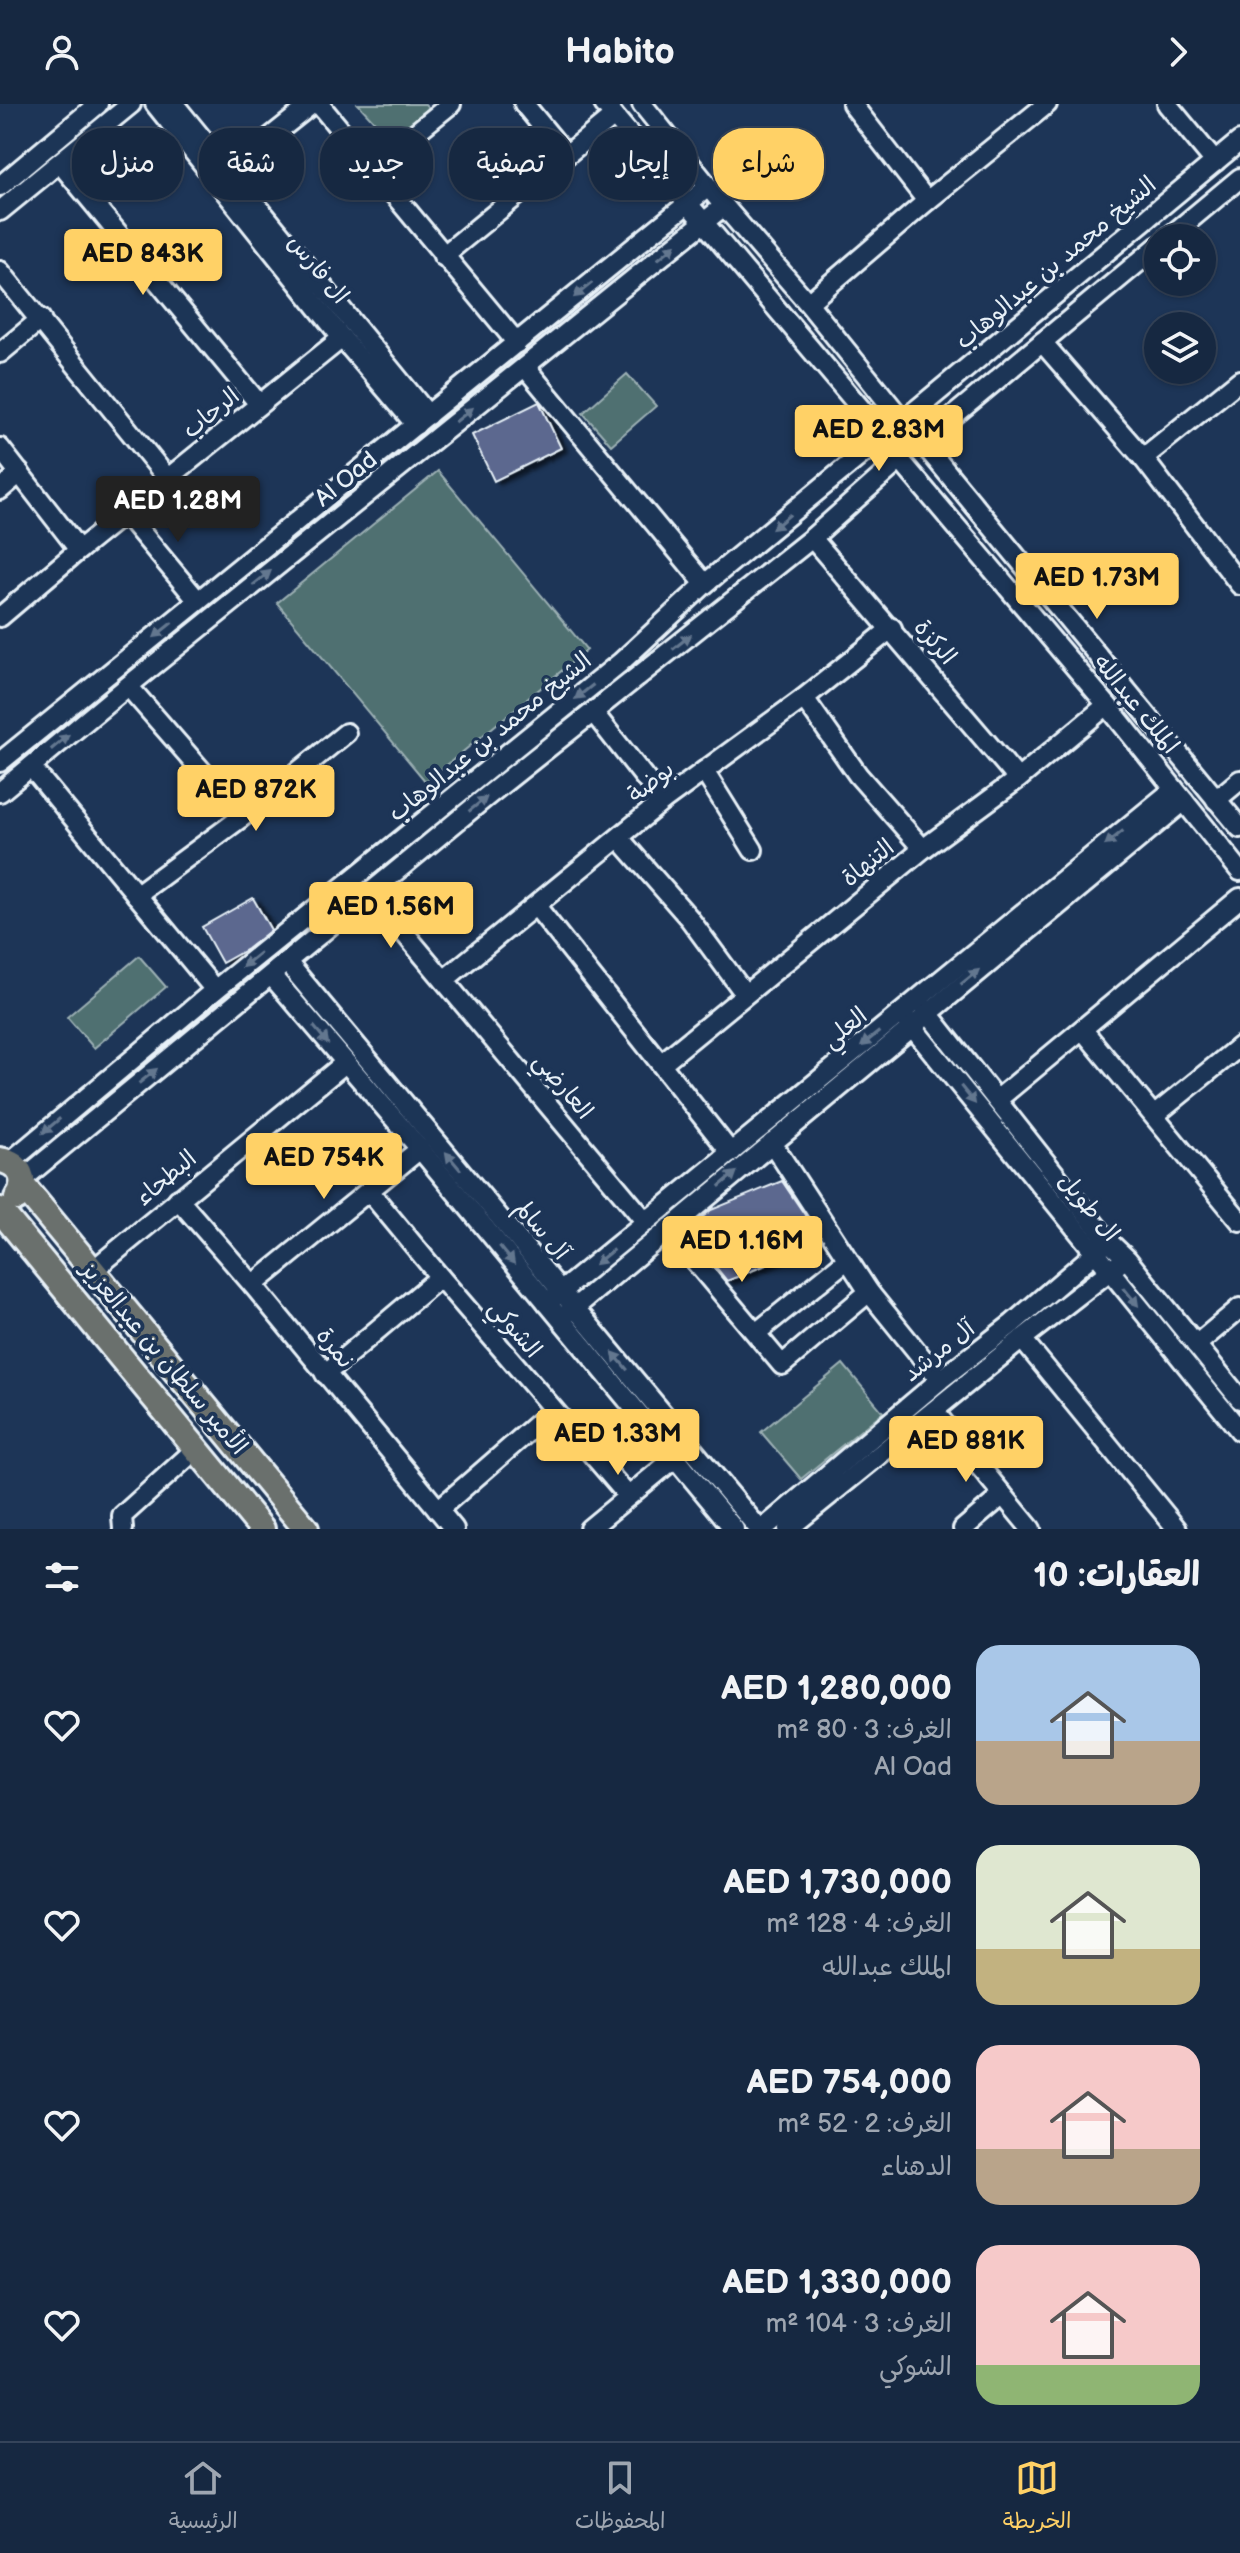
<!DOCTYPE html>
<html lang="ar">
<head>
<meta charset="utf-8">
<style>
	:root { --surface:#162841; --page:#1f3048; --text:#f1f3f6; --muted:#9ea6b1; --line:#35445a; --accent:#ffd166 }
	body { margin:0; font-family:"Balsamiq Sans","Playpen Sans Arabic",sans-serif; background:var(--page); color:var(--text); direction:rtl; height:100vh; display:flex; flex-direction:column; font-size:30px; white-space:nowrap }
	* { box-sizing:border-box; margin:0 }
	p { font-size:26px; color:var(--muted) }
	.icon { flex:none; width:44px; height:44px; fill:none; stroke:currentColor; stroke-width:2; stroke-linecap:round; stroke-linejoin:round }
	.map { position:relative; height:1425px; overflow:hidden; direction:ltr }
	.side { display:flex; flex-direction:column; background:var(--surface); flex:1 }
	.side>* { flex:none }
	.top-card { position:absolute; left:24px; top:24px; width:800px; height:72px; direction:rtl; display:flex; gap:16px }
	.tools { position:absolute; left:1144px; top:120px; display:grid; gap:16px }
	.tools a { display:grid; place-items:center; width:72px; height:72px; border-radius:50%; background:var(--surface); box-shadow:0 2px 6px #0004,0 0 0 2px var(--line); font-size:40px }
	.price { position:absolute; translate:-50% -68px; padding:0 18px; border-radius:8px; background:var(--accent); color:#111; font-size:26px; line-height:52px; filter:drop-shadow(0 2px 4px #0008) }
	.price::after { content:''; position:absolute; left:50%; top:48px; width:24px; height:18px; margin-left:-12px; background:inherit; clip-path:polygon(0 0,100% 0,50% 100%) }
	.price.selected { background:#222; color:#fff }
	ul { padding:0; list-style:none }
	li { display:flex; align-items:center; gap:24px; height:200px; padding:0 40px }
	li span { display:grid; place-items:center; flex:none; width:224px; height:160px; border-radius:24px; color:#555 }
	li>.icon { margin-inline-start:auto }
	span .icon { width:96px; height:96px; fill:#fffc; stroke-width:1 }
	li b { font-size:34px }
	h2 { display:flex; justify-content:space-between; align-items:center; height:96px; padding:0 40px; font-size:34px }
	.pill { padding:0 28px; border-radius:32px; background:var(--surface); box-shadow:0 2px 6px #0004,0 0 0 2px var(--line); font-size:28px; line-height:72px }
	.pill.selected { background:var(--accent); color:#111 }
	header { display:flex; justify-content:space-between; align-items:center; height:104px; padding:0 40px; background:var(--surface); font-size:36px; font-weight:700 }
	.tab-bar { display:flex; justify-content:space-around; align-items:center; height:112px; border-top:2px solid var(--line); background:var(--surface); font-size:22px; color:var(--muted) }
	.tab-bar a { display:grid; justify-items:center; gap:4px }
	.tab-bar .selected { color:var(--accent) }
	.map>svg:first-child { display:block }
	.green { fill:#4f7071; stroke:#9cb0b4; stroke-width:2 }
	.building { fill:#5b688f; stroke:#e8f1f8; stroke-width:2; filter:url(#shadow) }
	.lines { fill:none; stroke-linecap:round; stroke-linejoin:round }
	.minor-casing { stroke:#e8f1f8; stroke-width:24 }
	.major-casing { stroke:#e8f1f8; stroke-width:30 }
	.minor { stroke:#1d3557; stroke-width:18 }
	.major { stroke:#6b706d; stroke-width:24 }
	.oneway { fill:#64778f }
	.labels { text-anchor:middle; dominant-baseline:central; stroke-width:8; stroke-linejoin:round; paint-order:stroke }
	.street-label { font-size:24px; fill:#e8f1f8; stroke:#1d3557 }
</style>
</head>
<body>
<header><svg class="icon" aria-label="forward" viewBox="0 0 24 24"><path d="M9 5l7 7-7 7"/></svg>Habito<svg class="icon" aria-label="person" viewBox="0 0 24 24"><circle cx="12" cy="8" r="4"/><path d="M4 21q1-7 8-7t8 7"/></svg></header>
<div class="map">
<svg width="1240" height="1425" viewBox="0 0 1240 1425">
	<defs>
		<filter id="shadow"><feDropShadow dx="6" dy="3.5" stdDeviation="2" flood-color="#0009"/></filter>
	</defs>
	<rect width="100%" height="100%" fill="#1d3557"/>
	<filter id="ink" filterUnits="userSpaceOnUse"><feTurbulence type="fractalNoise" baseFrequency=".0125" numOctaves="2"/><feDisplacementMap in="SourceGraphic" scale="16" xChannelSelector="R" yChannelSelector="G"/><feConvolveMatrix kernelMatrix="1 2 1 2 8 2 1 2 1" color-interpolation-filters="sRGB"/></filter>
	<g filter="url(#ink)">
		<!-- green -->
		<g class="green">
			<path d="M358,0H425L431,6L394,39Z"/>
			<path d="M627,270L656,302L611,341L583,309Z"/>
			<path d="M438,367L587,546L426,678L277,499Z"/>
			<path d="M139,852L166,883L94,944L67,913Z"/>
			<path d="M843,1260L883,1308L801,1375L761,1328Z"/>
		</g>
		<!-- building -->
		<g class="building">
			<path d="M539,298L561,344L494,377L472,331Z"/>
			<path d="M253,794L271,826L247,845L222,859L202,823Z"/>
			<path d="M782,1077L807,1114L817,1140L727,1177L716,1163L697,1118L711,1106Z"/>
		</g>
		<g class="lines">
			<!-- minor casing -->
			<g class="minor-casing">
				<g id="minor">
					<path d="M155,0L342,234L416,321"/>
					<path d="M174,0L428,311"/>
					<path d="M319,0L517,239"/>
					<path d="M524,0L566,51"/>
					<path d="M642,0L724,102L808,199L903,317L1240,37"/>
					<path d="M852,0L927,97"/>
					<path d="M1167,0L1215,58"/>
					<path d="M60,59L259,300"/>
					<path d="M372,64L451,0"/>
					<path d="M229,66L312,0"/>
					<path d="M0,82L98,0"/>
					<path d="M0,107L131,0"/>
					<path d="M1168,134L1240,74"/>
					<path d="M1158,142L922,338L1240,724"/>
					<path d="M443,152L614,12"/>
					<path d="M0,167L168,375"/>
					<path d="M808,199L927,97L1047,0"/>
					<path d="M1042,238L1143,354L1240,481"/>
					<path d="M0,249L41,215"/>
					<path d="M525,263L705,480"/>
					<path d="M0,344L79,446"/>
					<path d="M1143,354L1240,276"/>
					<path d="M0,386L20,369"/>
					<path d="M125,409L198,497"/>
					<path d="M812,434L1018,675"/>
					<path d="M0,513L79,446L342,234"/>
					<path d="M128,582L242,713"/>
					<path d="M804,594L858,671L923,745"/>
					<path d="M593,608L663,697"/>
					<path d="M0,658L708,83"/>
					<path d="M31,663L215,886"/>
					<path d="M704,667L753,746"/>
					<path d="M0,688L128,582L724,102"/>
					<path d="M1216,696L1240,676"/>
					<path d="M619,734L689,814L745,890"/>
					<path d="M370,788L646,1118"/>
					<path d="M136,791L242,713L346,629"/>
					<path d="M536,802L731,1049"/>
					<path d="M287,858L759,1425"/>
					<path d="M271,871L420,1045L734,1425"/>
					<path d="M444,876L663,697L804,594L892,524"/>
					<path d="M920,899L1108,1137L1127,1155L1240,1295"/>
					<path d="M905,914L1240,1327"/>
					<path d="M1083,926L1240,1117"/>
					<path d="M662,959L923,745L1018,675L1107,601"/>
					<path d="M998,995L1240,794"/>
					<path d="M1155,1011L1240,942"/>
					<path d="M772,1039L869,1188L940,1276"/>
					<path d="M10,1058L215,886L621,558L705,480L884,332L604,0"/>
					<path d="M23,1075L485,694L812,434L900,356L1107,601L1240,767"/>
					<path d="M369,1087L440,1173L628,1392"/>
					<path d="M178,1095L253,1181L454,1425"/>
					<path d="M668,1125L782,1261L869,1188"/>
					<path d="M92,1167L345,959"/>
					<path d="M253,1181L420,1045"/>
					<path d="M547,1199L1174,685"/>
					<path d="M561,1215L1184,697"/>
					<path d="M756,1229L848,1155"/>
					<path d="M1022,1235L1177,1425"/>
					<path d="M1196,1241L1240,1204"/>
					<path d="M325,1270L440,1173"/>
					<path d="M934,1307L1031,1425"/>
					<path d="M438,1406L553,1306"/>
					<path d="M123,1425L122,1412L195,1346"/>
					<path d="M589,1425L675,1354"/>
					<path d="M763,1425L940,1276L1012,1220L1104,1141"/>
					<path d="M788,1425L1022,1235L1120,1159"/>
					<path d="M963,1425L1003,1391"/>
				</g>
			</g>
			<!-- major casing -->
			<g class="major-casing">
				<g id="major">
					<path d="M0,1056C20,1059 29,1077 17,1094"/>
					<path d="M23,1082L306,1425"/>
					<path d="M0,1106L262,1425"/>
				</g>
			</g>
			<!-- minor -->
			<use href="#minor" class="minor"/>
			<!-- major -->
			<use href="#major" class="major"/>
		</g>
		<!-- one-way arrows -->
		<defs><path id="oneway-solid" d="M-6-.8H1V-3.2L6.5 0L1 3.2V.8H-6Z" transform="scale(2)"/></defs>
		<g class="oneway">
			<use href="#oneway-solid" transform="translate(667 148) rotate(-39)"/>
			<use href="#oneway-solid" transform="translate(583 186) rotate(141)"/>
			<use href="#oneway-solid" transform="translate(464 311) rotate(-39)"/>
			<use href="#oneway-solid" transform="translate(781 418) rotate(140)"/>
			<use href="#oneway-solid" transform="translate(262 474) rotate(-39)"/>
			<use href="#oneway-solid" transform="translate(163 526) rotate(141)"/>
			<use href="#oneway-solid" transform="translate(682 538) rotate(-38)"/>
			<use href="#oneway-solid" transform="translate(584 588) rotate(142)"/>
			<use href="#oneway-solid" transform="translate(60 638) rotate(-40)"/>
			<use href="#oneway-solid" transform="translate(478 700) rotate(-39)"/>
			<use href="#oneway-solid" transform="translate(1114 734) rotate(141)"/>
			<use href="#oneway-solid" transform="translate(251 856) rotate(141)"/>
			<use href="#oneway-solid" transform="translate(970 873) rotate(-39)"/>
			<use href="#oneway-solid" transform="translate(321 931) rotate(50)"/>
			<use href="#oneway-solid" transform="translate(870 935) rotate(141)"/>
			<use href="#oneway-solid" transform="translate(148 972) rotate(-39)"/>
			<use href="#oneway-solid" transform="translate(968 991) rotate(51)"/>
			<use href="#oneway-solid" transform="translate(51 1022) rotate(140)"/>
			<use href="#oneway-solid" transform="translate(453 1057) rotate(-130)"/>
			<use href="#oneway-solid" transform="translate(728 1075) rotate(-40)"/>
			<use href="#oneway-solid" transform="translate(507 1151) rotate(51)"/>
			<use href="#oneway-solid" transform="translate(604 1153) rotate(141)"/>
			<use href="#oneway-solid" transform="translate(1131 1193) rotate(51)"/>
			<use href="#oneway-solid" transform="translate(620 1257) rotate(-130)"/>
		</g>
	</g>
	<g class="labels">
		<!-- street labels -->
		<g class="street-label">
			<text transform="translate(1056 159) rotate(-40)">الشيخ محمد بن عبدالوهاب</text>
			<text transform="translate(318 165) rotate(51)">ال فارس</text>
			<text transform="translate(211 309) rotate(-39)">الرحاب</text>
			<text transform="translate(346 375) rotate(-39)">Al Oad</text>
			<text transform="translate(935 538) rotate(50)">الركزة</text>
			<text transform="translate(1136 600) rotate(51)">الملك عبدالله</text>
			<text transform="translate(490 633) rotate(-39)">الشيخ محمد بن عبدالوهاب</text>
			<text transform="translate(651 678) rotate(-38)">بوضة</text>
			<text transform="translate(868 759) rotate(-39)">التنهاة</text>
			<text transform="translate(845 924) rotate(-39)">العلي</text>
			<text transform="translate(563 982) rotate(50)">العارضي</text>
			<text transform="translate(166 1074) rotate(-40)">البطحاء</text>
			<text transform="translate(1089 1103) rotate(51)">ال طويل</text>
			<text transform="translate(542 1126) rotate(50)">آل سالم</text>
			<text transform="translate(515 1225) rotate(50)">الشوكي</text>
			<text transform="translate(335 1244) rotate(51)">نمرة</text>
			<text transform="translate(939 1247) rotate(-38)">آل مرشد</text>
			<text transform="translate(164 1254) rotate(50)">الأمير سلطان بن عبدالعزيز</text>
		</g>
	</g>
</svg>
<div class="tools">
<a><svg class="icon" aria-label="locate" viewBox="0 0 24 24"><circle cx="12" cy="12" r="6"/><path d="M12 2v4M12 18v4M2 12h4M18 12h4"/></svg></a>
<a><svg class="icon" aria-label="layers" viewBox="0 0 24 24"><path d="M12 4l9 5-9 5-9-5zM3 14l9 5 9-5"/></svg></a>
</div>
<b class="price" style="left:143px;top:193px">AED 843K</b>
<b class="price" style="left:879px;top:369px">AED 2.83M</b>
<b class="price selected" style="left:178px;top:440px">AED 1.28M</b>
<b class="price" style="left:1097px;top:517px">AED 1.73M</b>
<b class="price" style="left:256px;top:729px">AED 872K</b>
<b class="price" style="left:391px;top:846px">AED 1.56M</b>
<b class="price" style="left:324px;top:1097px">AED 754K</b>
<b class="price" style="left:742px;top:1180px">AED 1.16M</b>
<b class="price" style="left:618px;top:1373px">AED 1.33M</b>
<b class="price" style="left:966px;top:1380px">AED 881K</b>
<div class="top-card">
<a class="pill selected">شراء</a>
<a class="pill">إيجار</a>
<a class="pill">تصفية</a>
<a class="pill">جديد</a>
<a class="pill">شقة</a>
<a class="pill">منزل</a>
</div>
</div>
<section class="side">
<h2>العقارات: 10<svg class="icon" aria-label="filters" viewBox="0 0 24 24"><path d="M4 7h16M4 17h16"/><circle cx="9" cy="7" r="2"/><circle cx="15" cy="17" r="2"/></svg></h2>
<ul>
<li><span style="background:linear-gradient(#a9c7e8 60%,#b9a48a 0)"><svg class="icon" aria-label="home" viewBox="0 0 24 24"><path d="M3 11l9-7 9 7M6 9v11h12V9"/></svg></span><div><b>AED 1,280,000</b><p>الغرف: 3 · 80 m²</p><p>Al Oad</p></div><svg class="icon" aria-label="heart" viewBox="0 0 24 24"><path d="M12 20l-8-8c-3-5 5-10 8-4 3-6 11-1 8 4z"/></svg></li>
<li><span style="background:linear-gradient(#dfe7d0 65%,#c2b280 0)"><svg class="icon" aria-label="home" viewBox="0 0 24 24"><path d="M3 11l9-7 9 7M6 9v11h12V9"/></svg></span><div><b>AED 1,730,000</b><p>الغرف: 4 · 128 m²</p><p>الملك عبدالله</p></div><svg class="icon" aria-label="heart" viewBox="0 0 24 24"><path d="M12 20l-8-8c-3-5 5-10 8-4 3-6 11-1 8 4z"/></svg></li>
<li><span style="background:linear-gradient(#f6c9c9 65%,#b9a48a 0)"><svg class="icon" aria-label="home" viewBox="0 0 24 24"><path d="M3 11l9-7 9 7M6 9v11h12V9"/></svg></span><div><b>AED 754,000</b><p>الغرف: 2 · 52 m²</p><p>الدهناء</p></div><svg class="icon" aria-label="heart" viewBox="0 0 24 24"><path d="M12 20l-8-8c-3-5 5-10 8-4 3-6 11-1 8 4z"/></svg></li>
<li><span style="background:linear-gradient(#f6c9c9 75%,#8fb573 0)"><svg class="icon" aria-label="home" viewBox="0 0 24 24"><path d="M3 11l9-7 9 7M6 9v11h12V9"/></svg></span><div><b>AED 1,330,000</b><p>الغرف: 3 · 104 m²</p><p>الشوكي</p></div><svg class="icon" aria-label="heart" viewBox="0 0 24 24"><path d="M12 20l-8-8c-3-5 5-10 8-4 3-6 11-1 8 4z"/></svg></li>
</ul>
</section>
<nav class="tab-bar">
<a class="selected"><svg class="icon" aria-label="map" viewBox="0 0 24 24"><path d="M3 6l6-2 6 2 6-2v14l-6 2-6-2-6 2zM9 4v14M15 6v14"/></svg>الخريطة</a>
<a><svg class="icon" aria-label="saved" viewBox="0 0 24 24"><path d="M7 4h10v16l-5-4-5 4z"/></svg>المحفوظات</a>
<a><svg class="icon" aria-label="home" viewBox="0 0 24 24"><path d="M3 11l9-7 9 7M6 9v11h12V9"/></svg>الرئيسية</a>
</nav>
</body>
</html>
